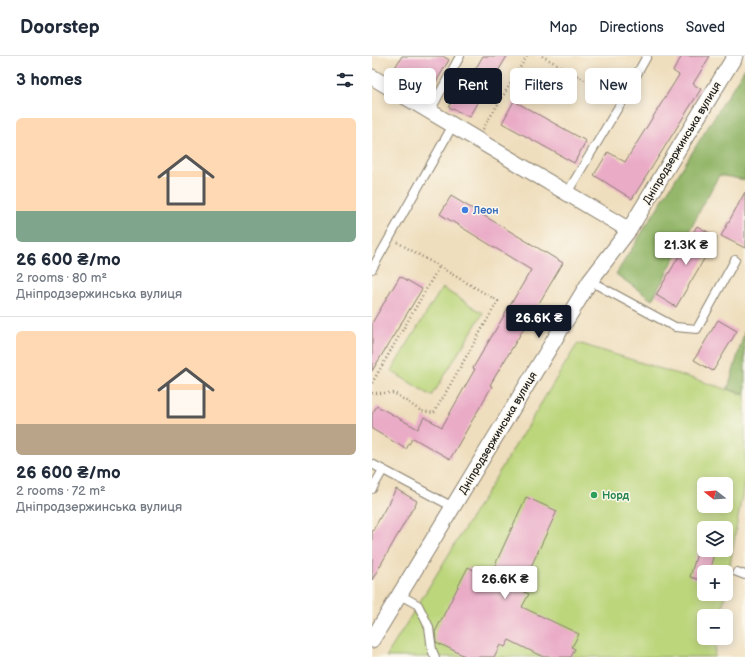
<!DOCTYPE html>
<html lang="en">
<head>
<meta charset="utf-8">
<style>
	:root { --surface:#fff; --page:#f2f2f3; --text:#1f2937; --muted:#747a83; --line:#e0e1e3; --accent:#111827 }
	body { margin:0; font-family:"Balsamiq Sans",sans-serif; background:var(--page); color:var(--text); height:100vh; display:flex; flex-direction:column; font-size:15px; white-space:nowrap }
	* { box-sizing:border-box; margin:0 }
	p { font-size:13px; color:var(--muted) }
	.icon { flex:none; width:22px; height:22px; fill:none; stroke:currentColor; stroke-width:2; stroke-linecap:round; stroke-linejoin:round }
	.map { position:relative; flex:1; overflow:hidden }
	.panel { display:flex; flex-direction:column; background:var(--surface); width:372px }
	.panel>* { flex:none }
	.banner { position:absolute; left:12px; top:12px; width:301px; height:36px; display:flex; gap:8px }
	.needle { width:26px; rotate:287deg }
	.controls { position:absolute; left:325px; top:421px; display:grid; gap:8px }
	.controls a { display:grid; place-items:center; width:36px; height:36px; border-radius:6px; background:var(--surface); box-shadow:0 2px 10px #0003; font-size:20px }
	.price { position:absolute; translate:-50% -34px; padding:0 9px; border-radius:4px; background:#fff; color:#222; font-size:13px; line-height:26px; filter:drop-shadow(0 1px 2px #0008) }
	.price::after { content:''; position:absolute; left:50%; top:24px; width:12px; height:9px; margin-left:-6px; background:inherit; clip-path:polygon(0 0,100% 0,50% 100%) }
	.price.current { background:var(--accent); color:#fff }
	ul { padding:0; list-style:none }
	li { display:grid; align-content:center; gap:8px; height:212px; padding:0 16px }
	li+li { border-top:1px solid var(--line) }
	li span { display:grid; place-items:center; height:124px; border-radius:6px; color:#555 }
	li>.icon { margin-inline-start:auto }
	span .icon { width:72px; height:72px; fill:#fffc; stroke-width:1 }
	li b { font-size:17px }
	h2 { display:flex; justify-content:space-between; align-items:center; height:48px; padding:0 16px; font-size:17px }
	.chip { padding:0 14px; border-radius:6px; background:var(--surface); box-shadow:0 2px 10px #0003; font-size:14px; line-height:36px }
	.chip.current { background:var(--accent); color:#fff }
	header { display:flex; align-items:center; gap:24px; box-sizing:border-box; height:56px; padding:0 20px; background:var(--surface); border-bottom:1px solid var(--line) }
	header strong { font-size:19px }
	nav { display:flex; gap:22px; margin-inline-start:auto; font-size:14px }
	main { display:flex; flex:1; min-height:0 }
	.map>svg:first-child { display:block }
	.green { fill:#bcd67c; stroke:#6c794c; fill-rule:evenodd }
	.forest { fill:#95b76c; stroke:#586a44 }
	.building { fill:#eaabc7 }
	.lines { fill:none; stroke-linecap:round; stroke-linejoin:round }
	.lane-casing { stroke:#867d6c; stroke-width:10 }
	.street-casing { stroke:#867d6c; stroke-width:17 }
	.path { stroke:#867d6c; stroke-width:2.5; stroke-dasharray:1 3; stroke-linecap:butt }
	.lane { stroke:#fff; stroke-width:8 }
	.street { stroke:#fff; stroke-width:15 }
	.shop-dot { fill:#3f7fe0; stroke:#fbf7ec; stroke-width:1.5 }
	.leisure-dot { fill:#2e9e5b; stroke:#fbf7ec; stroke-width:1.5 }
	.labels { text-anchor:middle; dominant-baseline:central; stroke-width:3; stroke-linejoin:round; paint-order:stroke }
	.street-label { font-size:11px; fill:#1c1c1c; stroke:#fbf7ec }
	.shop-label { font-size:11px; font-weight:bold; fill:#366cbe; stroke:#fbf7ec; text-anchor:start }
	.leisure-label { font-size:11px; font-weight:bold; fill:#27864d; stroke:#fbf7ec; text-anchor:start }
</style>
</head>
<body>
<header>
<strong>Doorstep</strong>
<nav><a>Map</a><a>Directions</a><a>Saved</a></nav>
</header>
<main>
<section class="panel">
<h2>3 homes<svg class="icon" aria-label="filters" viewBox="0 0 24 24"><path d="M4 7h16M4 17h16"/><circle cx="9" cy="7" r="2"/><circle cx="15" cy="17" r="2"/></svg></h2>
<ul>
<li><span style="background:linear-gradient(#ffd9b3 75%,#7fa58c 0)"><svg class="icon" aria-label="home" viewBox="0 0 24 24"><path d="M3 11l9-7 9 7M6 9v11h12V9"/></svg></span><div><b>26 600 ₴/mo</b><p>2 rooms · 80 m²</p><p>Дніпродзержинська вулиця</p></div></li>
<li><span style="background:linear-gradient(#ffd9b3 75%,#b9a48a 0)"><svg class="icon" aria-label="home" viewBox="0 0 24 24"><path d="M3 11l9-7 9 7M6 9v11h12V9"/></svg></span><div><b>26 600 ₴/mo</b><p>2 rooms · 72 m²</p><p>Дніпродзержинська вулиця</p></div></li>
</ul>
</section>
<div class="map">
<svg width="373" height="601" viewBox="0 0 373 601">
	<rect width="100%" height="100%" fill="#fbf7ec"/>
	<filter id="ink" filterUnits="userSpaceOnUse"><feTurbulence type="fractalNoise" baseFrequency=".025" numOctaves="2"/><feDisplacementMap in="SourceGraphic" scale="8" xChannelSelector="R" yChannelSelector="G"/><feConvolveMatrix kernelMatrix="1 2 1 2 8 2 1 2 1" color-interpolation-filters="sRGB"/></filter>
	<filter id="wash" filterUnits="userSpaceOnUse"><feTurbulence type="fractalNoise" baseFrequency=".012" numOctaves="4" result="noise"/><feDisplacementMap in="SourceGraphic" scale="16" xChannelSelector="R" yChannelSelector="G"/><feGaussianBlur stdDeviation="0.9" result="paint"/><feColorMatrix in="noise" values="0 0 0 0 0 0 0 0 0 0 0 0 0 0 0 0 0 1.4 0 .05"/><feComposite in="paint" operator="in"/></filter>
	<g filter="url(#wash)">
		<rect width="100%" height="100%" fill="#efdebd"/>
		<!-- green -->
		<g class="green">
			<path d="M70,232L111,257L60,340L19,315Z"/>
			<path d="M206,287L373,339V421L354,532V516H332V538H353L349,560H332V582H345L342,601H14ZM332,428H354V450H332ZM332,472H354V494H332Z"/>
		</g>
		<!-- forest -->
		<g class="forest">
			<path d="M373,12V124L347,119L280,244L244,218Z"/>
			<path d="M373,274V338L356,333Z"/>
		</g>
		<g id="blocks">
			<!-- building -->
			<g class="building">
				<path d="M30,0H71L77,4L58,36L31,20V19L22,13Z"/>
				<path d="M111,0H135L115,34L113,33L97,61L77,51L89,29L93,31Z"/>
				<path d="M310,0H338L321,28L329,33L260,143L222,119L236,96L253,106L307,19L301,15Z"/>
				<path d="M142,45L214,85L202,107L130,67Z"/>
				<path d="M373,136V192L349,180Z"/>
				<path d="M79,140L191,207L118,329L120,330L78,403L41,382L34,393L0,373V358L5,350L46,373L52,361L70,371L103,313L101,312L159,214L68,158Z"/>
				<path d="M325,170L345,181L304,251L284,239Z"/>
				<path d="M28,220L50,233L0,315V267Z"/>
				<path d="M346,264L365,275L341,315L322,304Z"/>
				<path d="M24,433L45,445L0,524V476Z"/>
				<path d="M154,441L185,455L148,534L157,538L150,551L207,578L200,591L203,593L199,601H171L137,584L133,591L128,589L122,601H95L64,586L63,576L96,511L117,522Z"/>
				<path d="M326,494H343L337,516H332V525L318,521Z"/>
			</g>
		</g>
	</g>
	<g filter="url(#ink)">
		<use href="#blocks" fill-opacity="0" stroke="#867d6c" stroke-width="1"/>
		<g class="lines">
			<!-- lane casing -->
			<g class="lane-casing">
				<g id="lane">
					<path d="M58,55L88,0"/>
					<path d="M195,137L250,45L275,0"/>
					<path d="M0,213L81,69"/>
					<path d="M218,225L303,271L325,273L363,204"/>
					<path d="M0,408L81,451"/>
					<path d="M0,433L11,414"/>
					<path d="M365,516L373,519"/>
					<path d="M28,539L46,549L57,571L60,594L63,601"/>
				</g>
			</g>
			<!-- street casing -->
			<g class="street-casing">
				<g id="street">
					<path d="M0,21L257,174"/>
					<path d="M0,584L218,225L257,174L363,0"/>
				</g>
			</g>
			<!-- path -->
			<g class="path">
				<path d="M170,0L243,41"/>
				<path d="M111,73L155,0"/>
				<path d="M0,327L67,211"/>
				<path d="M0,337H22L49,355L62,357L126,245L25,186"/>
			</g>
			<!-- lane -->
			<use href="#lane" class="lane"/>
			<!-- street -->
			<use href="#street" class="street"/>
		</g>
	</g>
	<!-- markers -->
	<circle class="shop-dot" cx="93" cy="154" r="4"/>
	<circle class="leisure-dot" cx="222" cy="439" r="4"/>
	<g class="labels">
		<!-- street labels -->
		<g class="street-label">
			<text transform="translate(310 87) rotate(-59)">Дніпродзержинська вулиця</text>
			<text transform="translate(126 377) rotate(-59)">Дніпродзержинська вулиця</text>
		</g>
		<!-- shop labels -->
		<g class="shop-label">
			<text x="101" y="154">Леон</text>
		</g>
		<!-- leisure labels -->
		<g class="leisure-label">
			<text x="230" y="439">Норд</text>
		</g>
	</g>
</svg>
<div class="controls">
<a><svg class="needle" viewBox="-14 -14 28 28"><path d="M0-13l5 13h-10z" fill="#e53935"/><path d="M0 13l5-13h-10z" fill="#747a83"/></svg></a>
<a><svg class="icon" aria-label="layers" viewBox="0 0 24 24"><path d="M12 4l9 5-9 5-9-5zM3 14l9 5 9-5"/></svg></a>
<a>+</a>
<a>−</a>
</div>
<b class="price" style="left:314px;top:210px">21.3K ₴</b>
<b class="price current" style="left:167px;top:283px">26.6K ₴</b>
<b class="price" style="left:133px;top:544px">26.6K ₴</b>
<div class="banner">
<a class="chip">Buy</a>
<a class="chip current">Rent</a>
<a class="chip">Filters</a>
<a class="chip">New</a>
</div>
</div>
</main>
</body>
</html>
